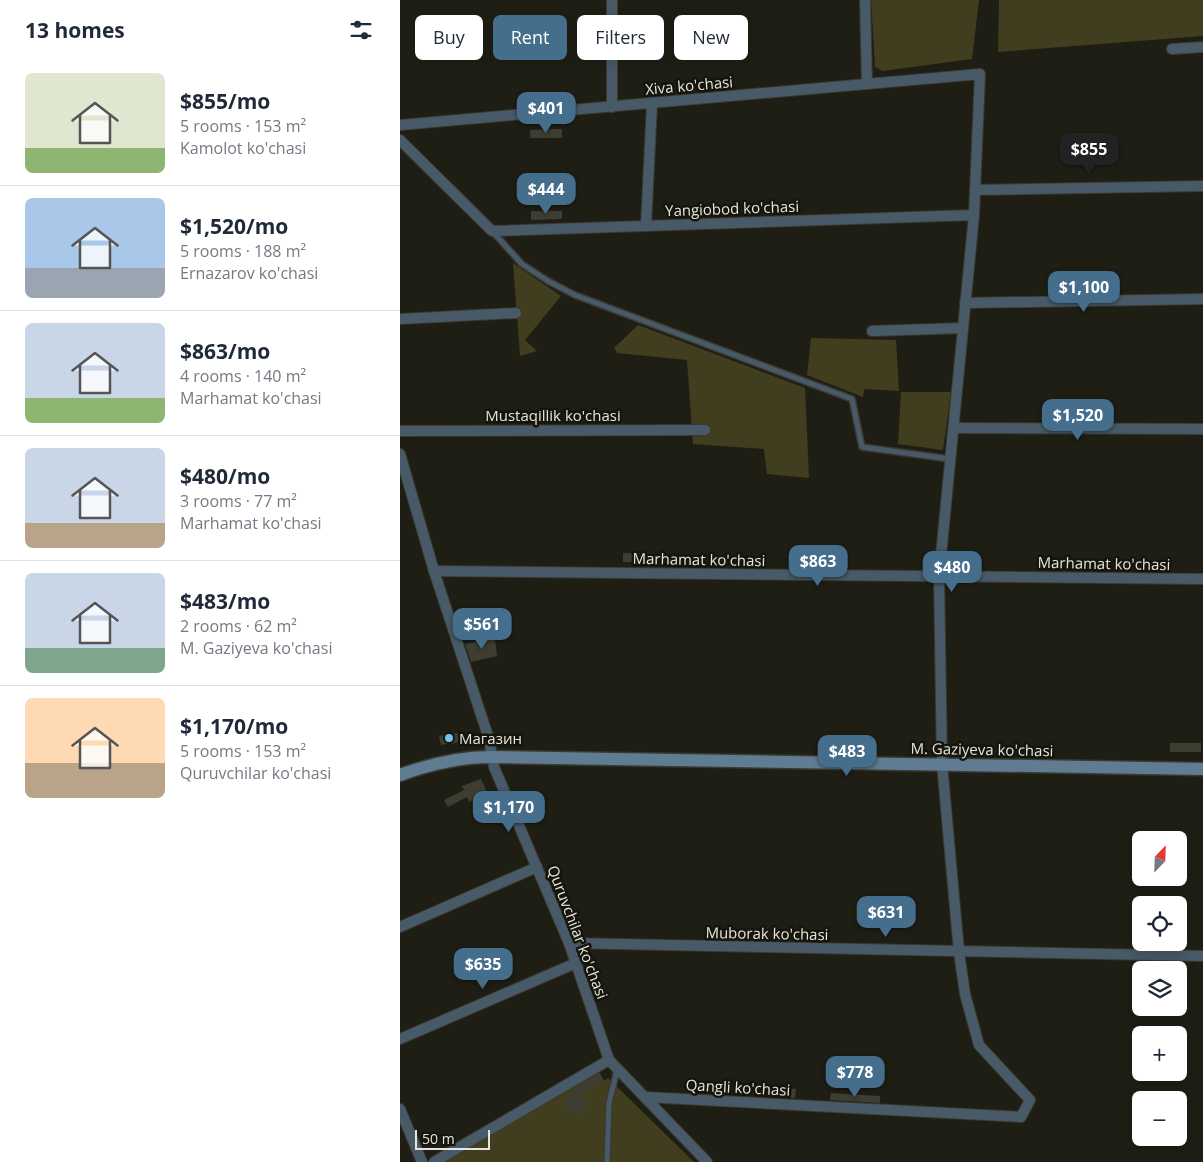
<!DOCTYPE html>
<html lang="en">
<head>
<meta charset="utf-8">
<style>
	:root { --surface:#fff; --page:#f2f2f3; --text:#1f2937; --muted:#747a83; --line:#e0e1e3; --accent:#456d8c }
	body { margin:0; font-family:"Open Sans",sans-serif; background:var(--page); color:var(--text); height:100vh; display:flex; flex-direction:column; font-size:19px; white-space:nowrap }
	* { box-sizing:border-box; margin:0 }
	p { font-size:16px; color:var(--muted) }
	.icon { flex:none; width:28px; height:28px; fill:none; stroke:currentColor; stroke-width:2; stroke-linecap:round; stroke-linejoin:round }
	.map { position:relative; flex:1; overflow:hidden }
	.details { display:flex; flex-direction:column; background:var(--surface); width:400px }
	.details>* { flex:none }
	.hud { position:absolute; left:15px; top:15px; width:475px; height:45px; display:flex; gap:10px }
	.needle { width:32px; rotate:23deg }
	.fabs { position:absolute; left:732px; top:831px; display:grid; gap:10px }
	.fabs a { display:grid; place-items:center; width:55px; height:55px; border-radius:8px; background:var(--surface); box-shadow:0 2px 12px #0003; font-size:25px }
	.scale { position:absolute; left:15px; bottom:12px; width:75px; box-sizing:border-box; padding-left:5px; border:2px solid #e5e4de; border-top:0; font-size:14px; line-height:18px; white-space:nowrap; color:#e5e4de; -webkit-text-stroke:4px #16150c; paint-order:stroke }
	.price { position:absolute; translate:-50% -42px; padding:0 11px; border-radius:10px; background:var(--accent); color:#fff; font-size:16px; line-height:32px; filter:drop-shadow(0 1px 2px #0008) }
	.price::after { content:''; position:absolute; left:50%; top:30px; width:15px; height:11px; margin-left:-8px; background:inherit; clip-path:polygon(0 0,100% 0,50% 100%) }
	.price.selected { background:#222; color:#fff }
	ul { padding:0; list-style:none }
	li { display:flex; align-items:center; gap:15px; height:125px; padding:0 25px }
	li+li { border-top:1px solid var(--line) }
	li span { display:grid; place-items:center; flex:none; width:140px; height:100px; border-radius:8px; color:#555 }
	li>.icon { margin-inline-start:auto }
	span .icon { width:60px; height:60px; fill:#fffc; stroke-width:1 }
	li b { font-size:21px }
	h2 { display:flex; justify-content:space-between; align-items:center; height:60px; padding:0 25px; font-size:21px }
	.pill { padding:0 18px; border-radius:8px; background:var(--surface); box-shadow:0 2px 12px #0003; font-size:18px; line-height:45px }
	.pill.selected { background:var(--accent); color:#fff }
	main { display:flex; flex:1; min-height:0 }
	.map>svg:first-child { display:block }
	.green { fill:#413e1f }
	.building { fill:#3d3d32 }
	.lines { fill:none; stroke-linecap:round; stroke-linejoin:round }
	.lane-casing { stroke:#3b3a31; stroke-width:8 }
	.street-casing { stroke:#3b3a31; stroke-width:12 }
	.secondary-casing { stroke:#3b3a31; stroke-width:15 }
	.lane { stroke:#485a67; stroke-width:5 }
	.street { stroke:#485a67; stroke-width:10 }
	.secondary { stroke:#5f7c92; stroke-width:12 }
	.poi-dot { fill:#73c1f5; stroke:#16150c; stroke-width:2 }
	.labels { text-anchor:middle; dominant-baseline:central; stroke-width:5; stroke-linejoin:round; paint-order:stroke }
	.street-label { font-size:15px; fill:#e5e4de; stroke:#16150c }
	.poi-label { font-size:15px; fill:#e5e4de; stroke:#16150c; text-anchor:start }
</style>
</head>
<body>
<main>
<section class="details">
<h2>13 homes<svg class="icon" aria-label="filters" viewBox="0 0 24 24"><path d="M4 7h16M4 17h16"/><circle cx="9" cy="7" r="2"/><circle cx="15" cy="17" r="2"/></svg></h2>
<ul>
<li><span style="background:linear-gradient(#dfe7d0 75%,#8fb573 0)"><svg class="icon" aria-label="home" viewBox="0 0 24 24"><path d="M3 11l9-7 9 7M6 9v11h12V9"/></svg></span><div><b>$855/mo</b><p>5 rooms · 153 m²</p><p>Kamolot ko'chasi</p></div></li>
<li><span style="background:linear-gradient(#a9c7e8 70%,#9aa5b1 0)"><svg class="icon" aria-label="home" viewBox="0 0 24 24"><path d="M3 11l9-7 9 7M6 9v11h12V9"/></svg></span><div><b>$1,520/mo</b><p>5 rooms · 188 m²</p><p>Ernazarov ko'chasi</p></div></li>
<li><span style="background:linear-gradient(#c9d6e8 75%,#8fb573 0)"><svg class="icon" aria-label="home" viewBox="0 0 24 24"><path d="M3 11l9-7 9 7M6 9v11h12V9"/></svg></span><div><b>$863/mo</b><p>4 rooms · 140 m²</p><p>Marhamat ko'chasi</p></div></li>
<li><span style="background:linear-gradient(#c9d6e8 75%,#b9a48a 0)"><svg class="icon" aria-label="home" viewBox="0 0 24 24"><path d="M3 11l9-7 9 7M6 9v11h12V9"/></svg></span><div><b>$480/mo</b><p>3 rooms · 77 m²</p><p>Marhamat ko'chasi</p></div></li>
<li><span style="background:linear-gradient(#c9d6e8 75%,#7fa58c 0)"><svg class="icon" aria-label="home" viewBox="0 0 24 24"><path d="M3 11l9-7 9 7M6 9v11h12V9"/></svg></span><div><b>$483/mo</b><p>2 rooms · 62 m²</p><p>M. Gaziyeva ko'chasi</p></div></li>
<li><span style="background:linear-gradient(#ffd9b3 65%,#b9a48a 0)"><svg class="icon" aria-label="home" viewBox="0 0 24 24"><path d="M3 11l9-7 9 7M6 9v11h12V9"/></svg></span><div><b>$1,170/mo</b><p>5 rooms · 153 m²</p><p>Quruvchilar ko'chasi</p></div></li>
</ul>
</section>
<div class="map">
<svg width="803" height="1162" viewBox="0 0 803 1162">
	<rect width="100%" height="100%" fill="#1f1e15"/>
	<!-- green -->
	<g class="green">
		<path d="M471,0H579L572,59L483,71L475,67Z"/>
		<path d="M599,0H803V36L598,52Z"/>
		<path d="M113,263L161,296L125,340L137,351L120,356Z"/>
		<path d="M238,325L405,388L409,478L367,474L364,449L293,444L287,360L217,353L214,348Z"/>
		<path d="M411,338L496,340L499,391L464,389L463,397L407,375Z"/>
		<path d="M501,392H551L543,450L498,444Z"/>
		<path d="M198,1071L204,1081L208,1078L294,1162H42Z"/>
	</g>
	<!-- building -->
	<g class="building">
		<path d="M153,129H162V138H130V130Z"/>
		<path d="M131,211H162V219L131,220Z"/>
		<path d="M223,553L253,554V562H223Z"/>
		<path d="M95,638L97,656L71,662L65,644Z"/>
		<path d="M59,733L61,742L41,745L39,736Z"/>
		<rect x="770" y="743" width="31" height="9"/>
		<path d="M81,779L88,794L69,802L67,797L48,807L44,800L64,790L62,786Z"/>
		<path d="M200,1073L204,1082L179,1095L188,1101L179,1116L163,1105L175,1088Z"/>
		<path d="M364,1088L396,1089L395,1098L364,1096Z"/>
		<path d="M431,1093L480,1096V1103L430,1100Z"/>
	</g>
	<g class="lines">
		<!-- lane casing -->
		<g class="lane-casing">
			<g id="lane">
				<path d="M92,231L122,264L148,281L175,295L452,399L462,447L550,459"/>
				<path d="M207,1162L209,1103L217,1070"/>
			</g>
		</g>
		<!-- street casing -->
		<g class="street-casing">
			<g id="street">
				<path d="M212,0V107"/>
				<path d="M465,0L467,84"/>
				<path d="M772,49L803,47"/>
				<path d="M0,125L580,74L574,215L539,576L542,764L559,952L565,994L579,1045L630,1100L621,1117L245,1097"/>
				<path d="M0,140L92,231L574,215"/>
				<path d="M575,190L803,186"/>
				<path d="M246,226L252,103"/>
				<path d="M565,303L803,299"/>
				<path d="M0,319L116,313"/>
				<path d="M472,331L563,328"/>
				<path d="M554,428L803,429"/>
				<path d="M0,431L305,430"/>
				<path d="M0,454L34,571L89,739L94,767L169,943L209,1060L307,1162"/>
				<path d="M34,571L803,579"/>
				<path d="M0,927L137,867"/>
				<path d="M169,943L803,956"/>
				<path d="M0,1039L176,963"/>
				<path d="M0,1109L22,1162"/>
				<path d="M34,1162L209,1060"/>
			</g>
		</g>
		<!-- secondary casing -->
		<g class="secondary-casing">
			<path id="secondary" d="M0,775C30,764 60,757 91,757L803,769"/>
		</g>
		<!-- lane -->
		<use href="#lane" class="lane"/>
		<!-- street -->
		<use href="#street" class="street"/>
		<!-- secondary -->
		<use href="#secondary" class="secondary"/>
	</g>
	<!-- markers -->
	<circle class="poi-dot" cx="49" cy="738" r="5"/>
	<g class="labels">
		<!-- street labels -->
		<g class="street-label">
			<text transform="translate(289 85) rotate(-5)">Xiva ko'chasi</text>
			<text transform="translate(332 208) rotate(-2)">Yangiobod ko'chasi</text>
			<text x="153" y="415">Mustaqillik ko'chasi</text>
			<text transform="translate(299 559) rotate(1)">Marhamat ko'chasi</text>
			<text transform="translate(704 563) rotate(1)">Marhamat ko'chasi</text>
			<text transform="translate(582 749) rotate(1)">M. Gaziyeva ko'chasi</text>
			<text transform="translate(178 932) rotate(69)">Quruvchilar ko'chasi</text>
			<text transform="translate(367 933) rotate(1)">Muborak ko'chasi</text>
			<text transform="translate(338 1087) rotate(3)">Qangli ko'chasi</text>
		</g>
		<!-- poi labels -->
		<g class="poi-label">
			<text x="59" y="738">Магазин</text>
		</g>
	</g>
</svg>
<div class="fabs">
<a><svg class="needle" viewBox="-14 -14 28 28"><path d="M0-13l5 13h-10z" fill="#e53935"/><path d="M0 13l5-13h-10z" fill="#747a83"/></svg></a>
<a><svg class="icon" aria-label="locate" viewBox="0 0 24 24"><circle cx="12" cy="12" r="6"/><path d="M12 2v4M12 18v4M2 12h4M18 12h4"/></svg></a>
<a><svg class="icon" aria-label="layers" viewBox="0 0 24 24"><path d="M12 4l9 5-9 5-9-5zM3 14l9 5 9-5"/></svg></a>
<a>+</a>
<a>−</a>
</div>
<div class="scale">50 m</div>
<b class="price" style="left:146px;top:134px">$401</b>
<b class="price selected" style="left:689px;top:175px">$855</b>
<b class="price" style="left:146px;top:215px">$444</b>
<b class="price" style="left:684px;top:313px">$1,100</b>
<b class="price" style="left:678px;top:441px">$1,520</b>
<b class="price" style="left:418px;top:587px">$863</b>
<b class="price" style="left:552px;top:593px">$480</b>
<b class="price" style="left:82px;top:650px">$561</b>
<b class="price" style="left:447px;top:777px">$483</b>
<b class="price" style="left:109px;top:833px">$1,170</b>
<b class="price" style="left:486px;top:938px">$631</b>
<b class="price" style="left:83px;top:990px">$635</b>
<b class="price" style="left:455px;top:1098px">$778</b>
<div class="hud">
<a class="pill">Buy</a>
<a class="pill selected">Rent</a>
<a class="pill">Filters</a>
<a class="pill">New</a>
</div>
</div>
</main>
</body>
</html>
